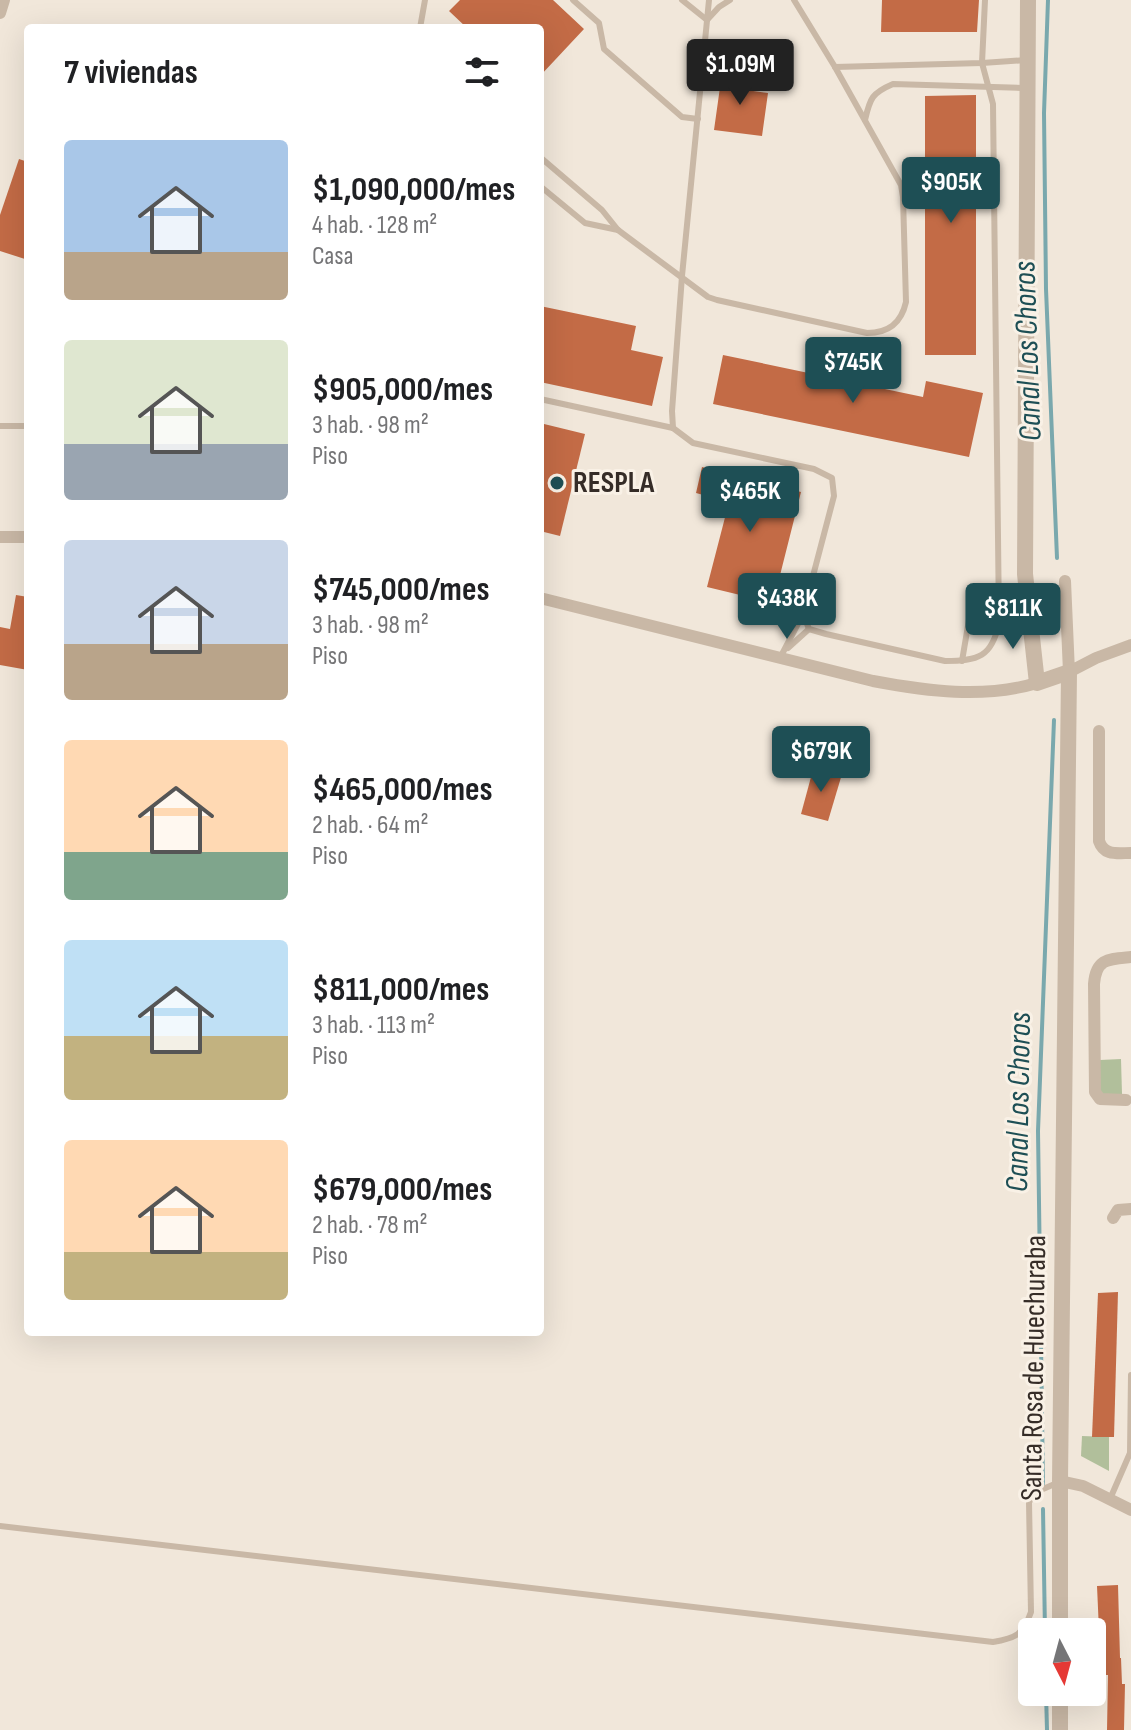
<!DOCTYPE html>
<html lang="es">
<head>
<meta charset="utf-8">
<style>
	:root { --surface:#fff; --page:#f2f2f2; --text:#202124; --muted:#757577; --accent:#1e4f55 }
	body { margin:0; font-family:"Sofia Sans Condensed",sans-serif; background:var(--page); color:var(--text); height:100vh; display:flex; flex-direction:column; font-size:30px; white-space:nowrap }
	* { box-sizing:border-box; margin:0 }
	p { font-size:26px; color:var(--muted) }
	.icon { flex:none; width:44px; height:44px; fill:none; stroke:currentColor; stroke-width:2; stroke-linecap:round; stroke-linejoin:round }
	.map { position:relative; flex:1; overflow:hidden }
	.drawer { position:absolute; left:24px; top:24px; width:520px; height:1312px; display:flex; flex-direction:column; background:var(--surface); border-radius:8px; box-shadow:0 8px 32px #0002 }
	.drawer>* { flex:none }
	.needle { width:52px; rotate:174deg }
	.fabs { position:absolute; left:1018px; top:1618px; display:grid; gap:16px }
	.fabs a { display:grid; place-items:center; width:88px; height:88px; border-radius:8px; background:var(--surface); box-shadow:0 8px 32px #0002; font-size:40px }
	.price { position:absolute; translate:-50% -68px; padding:0 18px; border-radius:8px; background:var(--accent); color:#fff; font-size:26px; line-height:52px; filter:drop-shadow(0 2px 4px #0008) }
	.price::after { content:''; position:absolute; left:50%; top:48px; width:24px; height:18px; margin-left:-12px; background:inherit; clip-path:polygon(0 0,100% 0,50% 100%) }
	.price.selected { background:#222; color:#fff }
	ul { padding:0; list-style:none }
	li { display:flex; align-items:center; gap:24px; height:200px; padding:0 40px }
	li span { display:grid; place-items:center; flex:none; width:224px; height:160px; border-radius:8px; color:#555 }
	li>.icon { margin-inline-start:auto }
	span .icon { width:96px; height:96px; fill:#fffc; stroke-width:1 }
	li b { font-size:34px }
	h2 { display:flex; justify-content:space-between; align-items:center; height:96px; padding:0 40px; font-size:34px }
	.map>svg:first-child { display:block }
	.green { fill:#b1bf9b }
	.lines { fill:none; stroke-linecap:round; stroke-linejoin:round }
	.stream { stroke:#7aa8ad; stroke-width:4 }
	.building { fill:#c36b46 }
	.service { stroke:#c9b8a6; stroke-width:6 }
	.minor { stroke:#c9b8a6; stroke-width:12 }
	.tertiary { stroke:#c9b8a6; stroke-width:16 }
	.poi-dot { fill:#1e4f55; stroke:#f9f1e6; stroke-width:3 }
	.labels { text-anchor:middle; dominant-baseline:central; stroke-width:6; stroke-linejoin:round; paint-order:stroke }
	.poi-label { font-size:30px; font-weight:bold; fill:#352c27; stroke:#f9f1e6; text-anchor:start }
	.street-label { font-size:30px; fill:#352c27; stroke:#f9f1e6 }
	.water-label { font-size:32px; font-style:italic; fill:#1e4f55; stroke:#f9f1e6 }
</style>
</head>
<body>
<div class="map">
<svg width="1131" height="1730" viewBox="0 0 1131 1730">
	<rect width="100%" height="100%" fill="#f1e7da"/>
	<!-- green -->
	<g class="green">
		<path d="M1121,1059L1122,1094L1100,1095V1060Z"/>
		<path d="M1082,1436L1109,1437V1471L1081,1456Z"/>
	</g>
	<g class="lines">
		<!-- stream -->
		<g class="stream">
			<path d="M1048,0L1044,113L1046,289L1057,558"/>
			<path d="M1043,1485L1038,1131L1054,720"/>
			<path d="M1043,1509L1045,1632"/>
			<path d="M1046,1692L1047,1730"/>
		</g>
	</g>
	<!-- building -->
	<g class="building">
		<path d="M460,0H553L584,29L540,76V28H467L449,11Z"/>
		<path d="M882,0H979L977,32H881Z"/>
		<path d="M722,73L748,76L746,90L768,93L762,136L714,130Z"/>
		<path d="M976,95V355H925V96Z"/>
		<path d="M19,159L28,162V260L0,251V215Z"/>
		<path d="M540,306L636,326L631,350L663,357L652,406L540,382Z"/>
		<path d="M723,355L923,397L926,381L983,393L969,457L713,404Z"/>
		<path d="M540,423L585,434L560,536L540,531Z"/>
		<path d="M702,467L801,492L773,603L707,587L729,502L696,493Z"/>
		<path d="M16,595L28,597V670L0,665V627L10,629Z"/>
		<path d="M814,766L842,774L828,821L801,814Z"/>
		<path d="M1118,1292L1114,1437H1092L1098,1293Z"/>
		<path d="M1118,1585L1120,1658H1121L1122,1684H1125L1124,1730H1107L1108,1675H1101L1097,1586Z"/>
	</g>
	<g class="lines">
		<!-- service -->
		<g class="service">
			<path d="M573,0L599,23L604,49L682,117L698,119"/>
			<path d="M682,0L707,20L719,7L730,0"/>
			<path d="M420,28L425,0"/>
			<path d="M835,67L982,63L1027,60"/>
			<path d="M865,120C870,98 872,93 893,84L1024,88"/>
			<path d="M540,157L602,210L618,230L708,297L717,300L867,333C888,333 901,324 906,302L903,197L901,185L835,67L794,0"/>
			<path d="M540,186L585,223L618,230"/>
			<path d="M540,399L673,428L693,443L814,469L832,478L834,496L803,614L780,658"/>
			<path d="M0,426H28"/>
			<path d="M673,428L672,411L682,276L709,0"/>
			<path d="M803,614L809,629L826,634L945,661C978,661 992,657 999,623L993,104L982,63L985,0"/>
			<path d="M788,648L809,629"/>
			<path d="M962,661L972,602"/>
			<path d="M1110,1499L1130,1453L1131,1375"/>
			<path d="M0,1526L993,1642C1016,1638 1023,1635 1031,1612L1029,1502L1036,1492L1057,1483"/>
		</g>
		<!-- minor -->
		<g class="minor">
			<path d="M0,13L4,0"/>
			<path d="M0,537H28"/>
			<path d="M1065,581L1069,672L1096,658L1131,645"/>
			<path d="M540,598L873,681C927,691 983,699 1037,683"/>
			<path d="M1099,731V841C1104,856 1117,853 1131,853"/>
			<path d="M1126,1100L1100,1099L1095,1092L1094,984C1096,958 1109,959 1131,957"/>
			<path d="M1113,1218L1118,1210L1131,1209"/>
			<path d="M1060,1481L1083,1486L1131,1510"/>
		</g>
		<!-- tertiary -->
		<g class="tertiary">
			<path d="M1028,0L1025,574L1037,683L1069,672L1060,1481V1632"/>
			<path d="M1060,1730V1692"/>
		</g>
	</g>
	<!-- markers -->
	<circle class="poi-dot" cx="557" cy="483" r="8"/>
	<g class="labels">
		<!-- poi labels -->
		<g class="poi-label">
			<text x="573" y="483">RESPLA</text>
		</g>
		<!-- street labels -->
		<g class="street-label">
			<text transform="translate(1034 1368) rotate(-89)">Santa Rosa de Huechuraba</text>
		</g>
		<!-- water labels -->
		<g class="water-label">
			<text transform="translate(1028 351) rotate(-92)">Canal Los Choros</text>
			<text transform="translate(1019 1102) rotate(-89)">Canal Los Choros</text>
		</g>
	</g>
</svg>
<div class="fabs">
<a><svg class="needle" viewBox="-14 -14 28 28"><path d="M0-13l5 13h-10z" fill="#e53935"/><path d="M0 13l5-13h-10z" fill="#757577"/></svg></a>
</div>
<b class="price selected" style="left:740px;top:107px">$1.09M</b>
<b class="price" style="left:951px;top:225px">$905K</b>
<b class="price" style="left:853px;top:405px">$745K</b>
<b class="price" style="left:750px;top:534px">$465K</b>
<b class="price" style="left:787px;top:641px">$438K</b>
<b class="price" style="left:1013px;top:651px">$811K</b>
<b class="price" style="left:821px;top:794px">$679K</b>
<section class="drawer">
<h2>7 viviendas<svg class="icon" aria-label="filters" viewBox="0 0 24 24"><path d="M4 7h16M4 17h16"/><circle cx="9" cy="7" r="2"/><circle cx="15" cy="17" r="2"/></svg></h2>
<ul>
<li><span style="background:linear-gradient(#a9c7e8 70%,#b9a48a 0)"><svg class="icon" aria-label="home" viewBox="0 0 24 24"><path d="M3 11l9-7 9 7M6 9v11h12V9"/></svg></span><div><b>$1,090,000/mes</b><p>4 hab. · 128 m²</p><p>Casa</p></div></li>
<li><span style="background:linear-gradient(#dfe7d0 65%,#9aa5b1 0)"><svg class="icon" aria-label="home" viewBox="0 0 24 24"><path d="M3 11l9-7 9 7M6 9v11h12V9"/></svg></span><div><b>$905,000/mes</b><p>3 hab. · 98 m²</p><p>Piso</p></div></li>
<li><span style="background:linear-gradient(#c9d6e8 65%,#b9a48a 0)"><svg class="icon" aria-label="home" viewBox="0 0 24 24"><path d="M3 11l9-7 9 7M6 9v11h12V9"/></svg></span><div><b>$745,000/mes</b><p>3 hab. · 98 m²</p><p>Piso</p></div></li>
<li><span style="background:linear-gradient(#ffd9b3 70%,#7fa58c 0)"><svg class="icon" aria-label="home" viewBox="0 0 24 24"><path d="M3 11l9-7 9 7M6 9v11h12V9"/></svg></span><div><b>$465,000/mes</b><p>2 hab. · 64 m²</p><p>Piso</p></div></li>
<li><span style="background:linear-gradient(#bfe0f5 60%,#c2b280 0)"><svg class="icon" aria-label="home" viewBox="0 0 24 24"><path d="M3 11l9-7 9 7M6 9v11h12V9"/></svg></span><div><b>$811,000/mes</b><p>3 hab. · 113 m²</p><p>Piso</p></div></li>
<li><span style="background:linear-gradient(#ffd9b3 70%,#c2b280 0)"><svg class="icon" aria-label="home" viewBox="0 0 24 24"><path d="M3 11l9-7 9 7M6 9v11h12V9"/></svg></span><div><b>$679,000/mes</b><p>2 hab. · 78 m²</p><p>Piso</p></div></li>
</ul>
</section>
</div>
</body>
</html>
